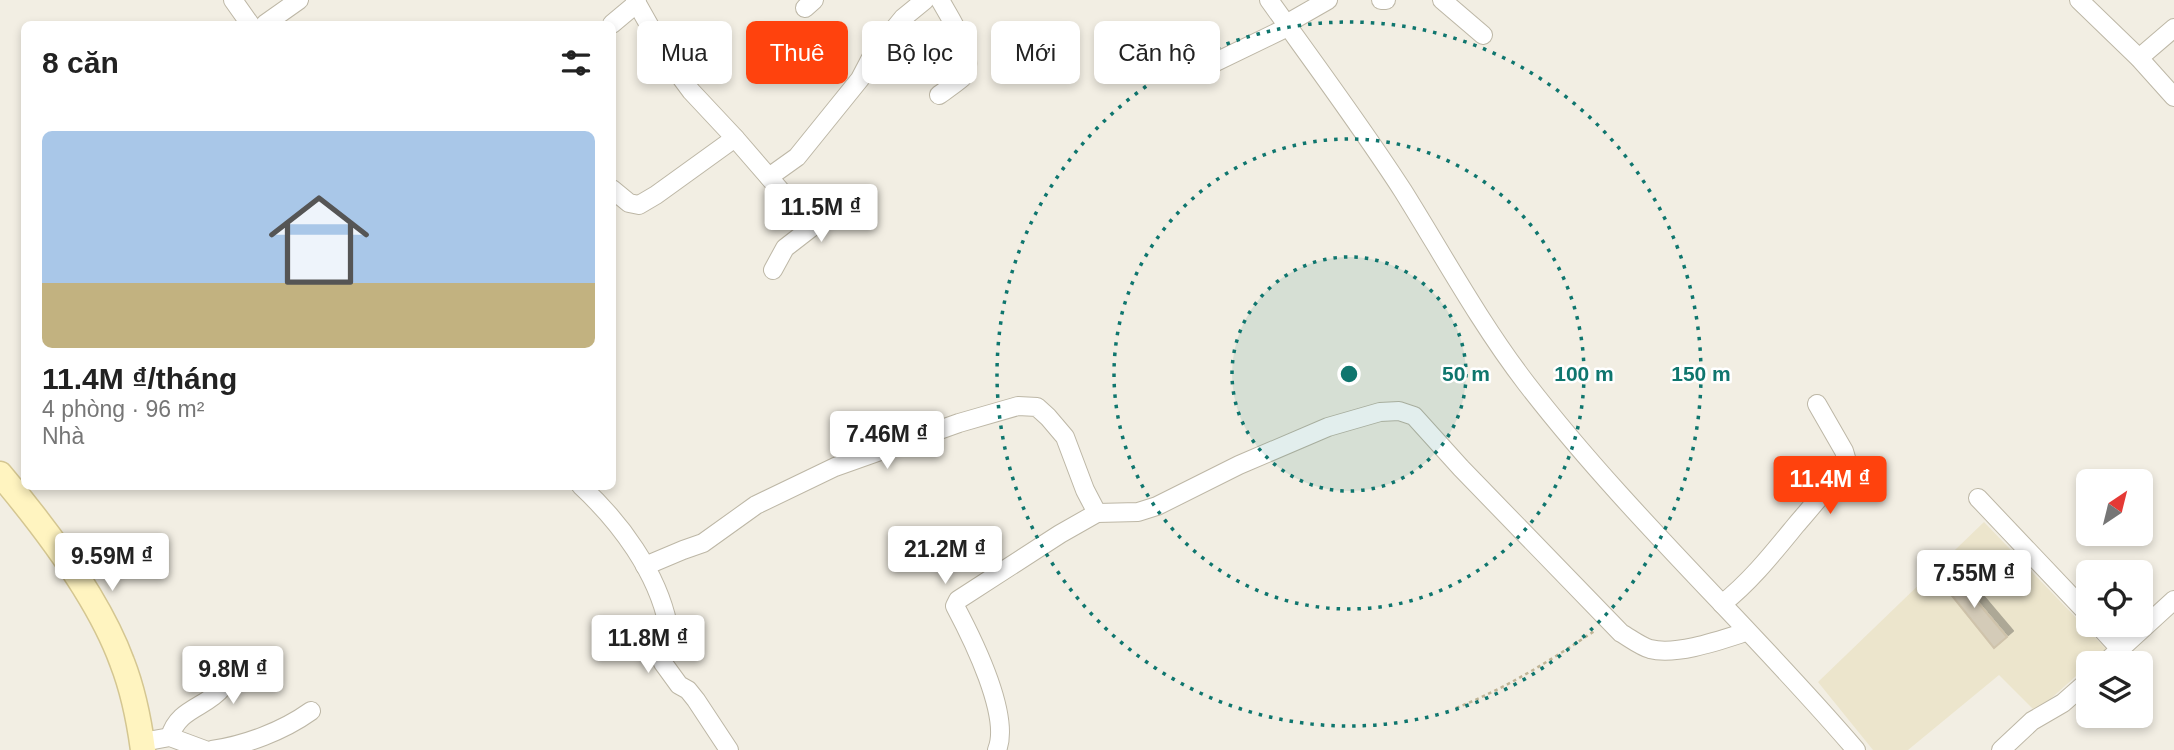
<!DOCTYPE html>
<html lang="vi">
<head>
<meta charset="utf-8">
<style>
	:root { --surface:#fff; --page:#f6f6f6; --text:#222; --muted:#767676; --accent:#ff420d }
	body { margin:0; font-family:Helvetica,sans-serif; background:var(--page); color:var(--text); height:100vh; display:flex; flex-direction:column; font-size:26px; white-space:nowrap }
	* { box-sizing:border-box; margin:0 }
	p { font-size:23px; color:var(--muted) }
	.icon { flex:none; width:38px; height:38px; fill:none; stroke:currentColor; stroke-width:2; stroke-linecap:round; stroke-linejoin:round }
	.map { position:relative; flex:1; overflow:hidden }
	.details { position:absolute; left:21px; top:21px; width:595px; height:469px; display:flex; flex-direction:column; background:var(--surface); border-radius:10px; box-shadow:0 4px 10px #0003 }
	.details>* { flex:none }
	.guide { position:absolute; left:637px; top:21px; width:665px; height:63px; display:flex; gap:14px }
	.needle { width:46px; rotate:35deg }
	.fabs { position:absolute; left:2076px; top:469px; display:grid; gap:14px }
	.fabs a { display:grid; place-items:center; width:77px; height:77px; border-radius:10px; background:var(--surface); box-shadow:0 4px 10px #0003; font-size:35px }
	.price { position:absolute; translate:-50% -60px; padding:0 16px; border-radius:7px; background:#fff; color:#222; font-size:23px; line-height:46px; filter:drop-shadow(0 2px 4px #0008) }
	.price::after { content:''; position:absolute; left:50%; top:42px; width:21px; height:16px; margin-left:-10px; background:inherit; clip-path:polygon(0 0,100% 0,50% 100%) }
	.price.current { background:var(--accent); color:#fff }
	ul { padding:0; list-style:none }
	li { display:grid; align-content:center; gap:14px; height:371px; padding:0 21px }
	li span { display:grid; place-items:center; height:217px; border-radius:10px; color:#555 }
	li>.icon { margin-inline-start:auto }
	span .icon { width:126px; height:126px; fill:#fffc; stroke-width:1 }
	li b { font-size:30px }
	h2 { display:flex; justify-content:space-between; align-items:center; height:84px; padding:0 21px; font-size:30px }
	.pill { padding:0 24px; border-radius:10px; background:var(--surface); box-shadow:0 4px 10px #0003; font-size:24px; line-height:63px }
	.pill.current { background:var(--accent); color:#fff }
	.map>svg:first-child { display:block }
	.education { fill:#ece5cc }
	.building { fill:#d4cbb8; stroke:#cfc3ab; stroke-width:2; filter:url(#shadow) }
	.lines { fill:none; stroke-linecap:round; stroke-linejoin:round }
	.street-casing { stroke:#bdb7a6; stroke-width:20 }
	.secondary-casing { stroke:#d4c691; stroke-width:27 }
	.path { stroke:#c0b496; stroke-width:2.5; stroke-dasharray:3.5 3.5; stroke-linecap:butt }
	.street { stroke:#fff; stroke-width:18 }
	.secondary { stroke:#fff4c0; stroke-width:24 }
	.ring { fill:none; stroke:#0f766e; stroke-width:3.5; stroke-dasharray:3.5 7 }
	.centre { fill:#0f766e; stroke:#fff; stroke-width:3.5 }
	.ring-label { font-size:21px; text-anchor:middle; font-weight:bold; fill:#0f766e; stroke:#fff; stroke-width:5; stroke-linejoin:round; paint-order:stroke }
</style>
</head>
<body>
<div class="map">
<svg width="2174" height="750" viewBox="0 0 2174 750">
	<defs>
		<filter id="shadow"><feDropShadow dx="6" dy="-6" stdDeviation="0" flood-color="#0004"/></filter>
	</defs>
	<rect width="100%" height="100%" fill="#f2eee3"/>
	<!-- education -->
	<path class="education" d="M1984,522L2106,649L2036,712L1999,675L1908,750H1873L1818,682Z"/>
	<!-- building -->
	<path class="building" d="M1952,572L2007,637L1994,648L1941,582Z"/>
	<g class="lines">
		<!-- street casing -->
		<g class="street-casing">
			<g id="street">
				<path d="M233,0L250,24"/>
				<path d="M635,0L671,64L691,91L735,138L812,227"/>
				<path d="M1269,0C1314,63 1361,126 1403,191C1443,255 1480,323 1526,383C1627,514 1749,625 1856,750"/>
				<path d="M1381,0H1386"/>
				<path d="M1442,0L1483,35"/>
				<path d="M2079,0L2139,58L2174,97"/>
				<path d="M805,8L814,0"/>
				<path d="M265,24L299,0"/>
				<path d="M612,24L637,3"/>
				<path d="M1286,24L1328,0"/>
				<path d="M2139,58L2174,28"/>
				<path d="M1193,73L1288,27"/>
				<path d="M939,95C946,90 955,84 962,78C979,60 950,18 940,0"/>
				<path d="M769,177L797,157L860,79L872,56L903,18L925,0"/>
				<path d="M612,189L629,203L639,205L656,195L735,138"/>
				<path d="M773,270L785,248L847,200"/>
				<path d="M581,486C620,522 657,572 668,625L657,645L663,663L679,685L688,690L696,700L729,750"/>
				<path d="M1978,498L2088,614"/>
				<path d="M645,566L683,550L703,543L756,505L835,467L959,423L1018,406L1037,407L1048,417L1065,437L1085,490L1097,513"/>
				<path d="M1722,604C1751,581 1773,553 1796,525C1814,504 1832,484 1847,461L1844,451L1817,404"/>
				<path d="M2098,625L2120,649"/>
				<path d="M2105,663L2174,600"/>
				<path d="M170,737C178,708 206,708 222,688L214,657"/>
				<path d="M142,742L170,737L205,750"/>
				<path d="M212,750C246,745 283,731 311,711"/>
				<path d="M997,750C1011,716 972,638 955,606L958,600L1060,534L1097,513L1138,512L1157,506L1239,465L1328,427L1380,412L1399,411L1414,416L1461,468L1621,633C1630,638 1640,646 1650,649C1676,656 1721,640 1746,632"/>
				<path d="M2001,750L2032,721L2063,703L2088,681"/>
			</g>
		</g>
		<!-- secondary casing -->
		<g class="secondary-casing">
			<path id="secondary" d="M0,474C43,525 99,599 122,662C133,690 139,720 143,750"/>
		</g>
		<!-- path -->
		<path class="path" d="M1456,708C1507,688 1551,660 1596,630"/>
		<!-- street -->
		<use href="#street" class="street"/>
		<!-- secondary -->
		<use href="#secondary" class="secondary"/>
	</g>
	<!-- distance rings -->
	<circle cx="1349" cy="374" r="117" fill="#0f766e" fill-opacity=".12"/>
	<g class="ring">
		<circle cx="1349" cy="374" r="117"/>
		<circle cx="1349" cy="374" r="235"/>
		<circle cx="1349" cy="374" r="352"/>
	</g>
	<circle cx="1349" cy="374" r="10" class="centre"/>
	<g class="ring-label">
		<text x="1466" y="381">50 m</text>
		<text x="1584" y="381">100 m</text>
		<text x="1701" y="381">150 m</text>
	</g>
</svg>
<div class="fabs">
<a><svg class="needle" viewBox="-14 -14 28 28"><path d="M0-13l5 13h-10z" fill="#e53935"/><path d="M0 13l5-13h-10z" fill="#767676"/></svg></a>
<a><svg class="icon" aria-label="locate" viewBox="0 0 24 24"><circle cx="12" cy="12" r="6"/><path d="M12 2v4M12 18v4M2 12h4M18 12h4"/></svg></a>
<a><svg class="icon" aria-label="layers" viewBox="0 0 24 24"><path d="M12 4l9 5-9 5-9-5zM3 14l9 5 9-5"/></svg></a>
</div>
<b class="price" style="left:821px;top:244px">11.5M ₫</b>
<b class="price" style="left:887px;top:471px">7.46M ₫</b>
<b class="price current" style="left:1830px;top:516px">11.4M ₫</b>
<b class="price" style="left:945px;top:586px">21.2M ₫</b>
<b class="price" style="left:112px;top:593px">9.59M ₫</b>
<b class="price" style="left:1974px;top:610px">7.55M ₫</b>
<b class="price" style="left:648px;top:675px">11.8M ₫</b>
<b class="price" style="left:233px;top:706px">9.8M ₫</b>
<div class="guide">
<a class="pill">Mua</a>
<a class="pill current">Thuê</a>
<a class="pill">Bộ lọc</a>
<a class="pill">Mới</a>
<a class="pill">Căn hộ</a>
</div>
<section class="details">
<h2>8 căn<svg class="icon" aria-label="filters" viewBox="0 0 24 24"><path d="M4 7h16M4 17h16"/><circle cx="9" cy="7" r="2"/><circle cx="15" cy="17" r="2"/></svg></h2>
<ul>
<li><span style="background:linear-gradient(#a9c7e8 70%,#c2b280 0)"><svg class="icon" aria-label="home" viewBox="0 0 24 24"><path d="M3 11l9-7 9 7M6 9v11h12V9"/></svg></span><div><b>11.4M ₫/tháng</b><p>4 phòng · 96 m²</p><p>Nhà</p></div></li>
</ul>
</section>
</div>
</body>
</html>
